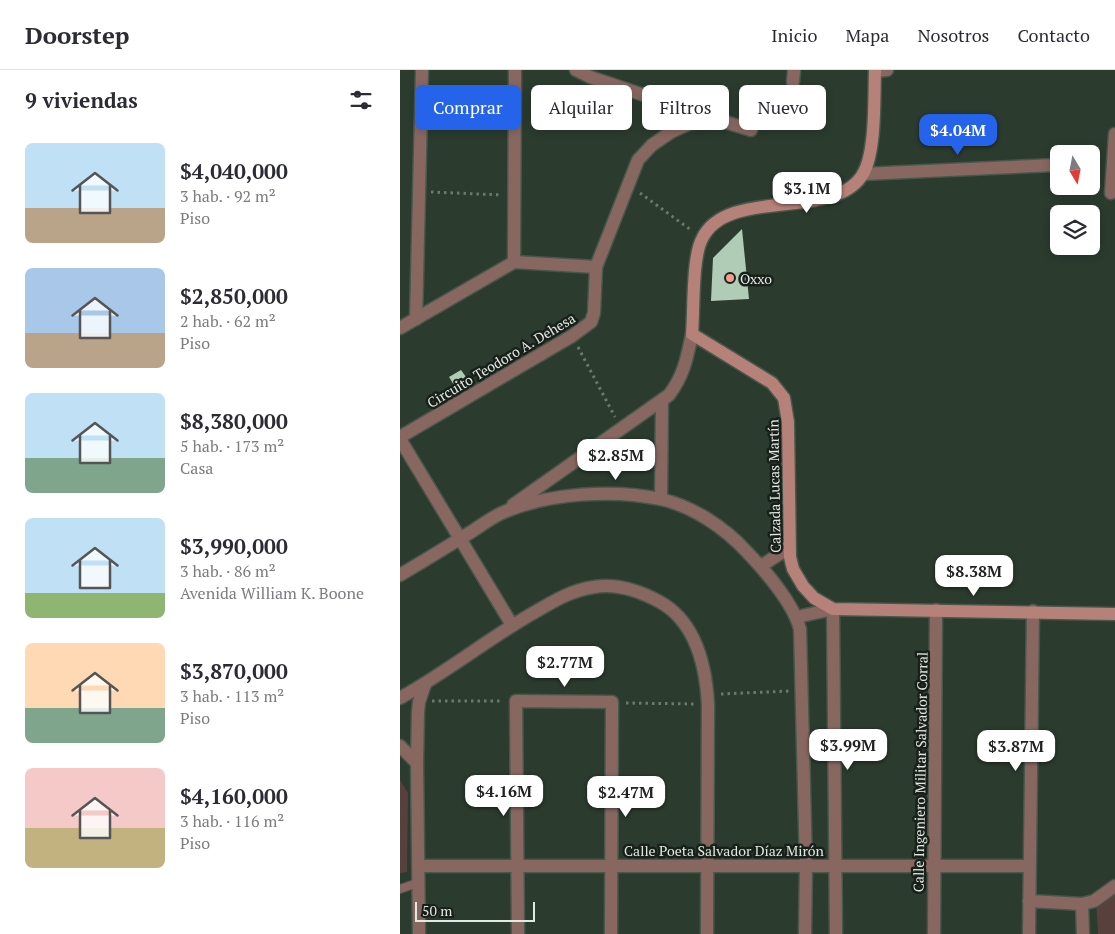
<!DOCTYPE html>
<html lang="es">
<head>
<meta charset="utf-8">
<style>
	:root { --surface:#fff; --page:#f7f7f7; --text:#2b2b33; --muted:#7c7c81; --line:#e1e1e2; --accent:#2563eb }
	body { margin:0; font-family:"PT Serif",serif; background:var(--page); color:var(--text); height:100vh; display:flex; flex-direction:column; font-size:19px; white-space:nowrap }
	* { box-sizing:border-box; margin:0 }
	p { font-size:16px; color:var(--muted) }
	.icon { flex:none; width:28px; height:28px; fill:none; stroke:currentColor; stroke-width:2; stroke-linecap:round; stroke-linejoin:round }
	.map { position:relative; flex:1; overflow:hidden }
	.side { display:flex; flex-direction:column; background:var(--surface); width:400px }
	.side>* { flex:none }
	.guide { position:absolute; left:15px; top:15px; width:475px; height:45px; display:flex; gap:10px }
	.needle { width:32px; rotate:170deg }
	.controls { position:absolute; left:650px; top:75px; display:grid; gap:10px }
	.controls a { display:grid; place-items:center; width:50px; height:50px; border-radius:8px; background:var(--surface); box-shadow:0 2px 8px #0003; font-size:25px }
	.scale { position:absolute; left:15px; bottom:12px; width:120px; box-sizing:border-box; padding-left:5px; border:2px solid #e0eae2; border-top:0; font-size:14px; line-height:18px; white-space:nowrap; color:#e0eae2; -webkit-text-stroke:4px #19201a; paint-order:stroke }
	.price { position:absolute; translate:-50% -42px; padding:0 11px; border-radius:10px; background:#fff; color:#222; font-size:16px; line-height:32px; filter:drop-shadow(0 1px 2px #0008) }
	.price::after { content:''; position:absolute; left:50%; top:30px; width:15px; height:11px; margin-left:-8px; background:inherit; clip-path:polygon(0 0,100% 0,50% 100%) }
	.price.on { background:var(--accent); color:#fff }
	ul { padding:0; list-style:none }
	li { display:flex; align-items:center; gap:15px; height:125px; padding:0 25px }
	li span { display:grid; place-items:center; flex:none; width:140px; height:100px; border-radius:8px; color:#555 }
	li>.icon { margin-inline-start:auto }
	span .icon { width:60px; height:60px; fill:#fffc; stroke-width:1 }
	li b { font-size:21px }
	h2 { display:flex; justify-content:space-between; align-items:center; height:60px; padding:0 25px; font-size:21px }
	.chip { padding:0 18px; border-radius:8px; background:var(--surface); box-shadow:0 2px 8px #0003; font-size:18px; line-height:45px }
	.chip.on { background:var(--accent); color:#fff }
	header { display:flex; align-items:center; gap:30px; box-sizing:border-box; height:70px; padding:0 25px; background:var(--surface); border-bottom:1px solid var(--line) }
	header strong { font-size:24px }
	nav { display:flex; gap:28px; margin-inline-start:auto; font-size:18px }
	main { display:flex; flex:1; min-height:0 }
	.map>svg:first-child { display:block }
	.green { fill:#58403c }
	.building { fill:#b0cbb6 }
	.lines { fill:none; stroke-linecap:round; stroke-linejoin:round }
	.lane-casing { stroke:#48574b; stroke-width:10 }
	.street-casing { stroke:#48574b; stroke-width:15 }
	.secondary-casing { stroke:#48574b; stroke-width:15 }
	.path { stroke:#6b796e; stroke-width:3; stroke-dasharray:2.5 4; stroke-linecap:butt }
	.lane { stroke:#896761; stroke-width:8 }
	.street { stroke:#896761; stroke-width:12 }
	.secondary { stroke:#b68179; stroke-width:12 }
	.poi-dot { fill:#f59d90; stroke:#19201a; stroke-width:2 }
	.labels { text-anchor:middle; dominant-baseline:central; stroke-width:5; stroke-linejoin:round; paint-order:stroke }
	.poi-label { font-size:14px; fill:#e0eae2; stroke:#19201a; text-anchor:start }
	.street-label { font-size:14px; fill:#e0eae2; stroke:#19201a }
</style>
</head>
<body>
<header>
<strong>Doorstep</strong>
<nav><a>Inicio</a><a>Mapa</a><a>Nosotros</a><a>Contacto</a></nav>
</header>
<main>
<section class="side">
<h2>9 viviendas<svg class="icon" aria-label="filters" viewBox="0 0 24 24"><path d="M4 7h16M4 17h16"/><circle cx="9" cy="7" r="2"/><circle cx="15" cy="17" r="2"/></svg></h2>
<ul>
<li><span style="background:linear-gradient(#bfe0f5 65%,#b9a48a 0)"><svg class="icon" aria-label="home" viewBox="0 0 24 24"><path d="M3 11l9-7 9 7M6 9v11h12V9"/></svg></span><div><b>$4,040,000</b><p>3 hab. · 92 m²</p><p>Piso</p></div></li>
<li><span style="background:linear-gradient(#a9c7e8 65%,#b9a48a 0)"><svg class="icon" aria-label="home" viewBox="0 0 24 24"><path d="M3 11l9-7 9 7M6 9v11h12V9"/></svg></span><div><b>$2,850,000</b><p>2 hab. · 62 m²</p><p>Piso</p></div></li>
<li><span style="background:linear-gradient(#bfe0f5 65%,#7fa58c 0)"><svg class="icon" aria-label="home" viewBox="0 0 24 24"><path d="M3 11l9-7 9 7M6 9v11h12V9"/></svg></span><div><b>$8,380,000</b><p>5 hab. · 173 m²</p><p>Casa</p></div></li>
<li><span style="background:linear-gradient(#bfe0f5 75%,#8fb573 0)"><svg class="icon" aria-label="home" viewBox="0 0 24 24"><path d="M3 11l9-7 9 7M6 9v11h12V9"/></svg></span><div><b>$3,990,000</b><p>3 hab. · 86 m²</p><p>Avenida William K. Boone</p></div></li>
<li><span style="background:linear-gradient(#ffd9b3 65%,#7fa58c 0)"><svg class="icon" aria-label="home" viewBox="0 0 24 24"><path d="M3 11l9-7 9 7M6 9v11h12V9"/></svg></span><div><b>$3,870,000</b><p>3 hab. · 113 m²</p><p>Piso</p></div></li>
<li><span style="background:linear-gradient(#f6c9c9 60%,#c2b280 0)"><svg class="icon" aria-label="home" viewBox="0 0 24 24"><path d="M3 11l9-7 9 7M6 9v11h12V9"/></svg></span><div><b>$4,160,000</b><p>3 hab. · 116 m²</p><p>Piso</p></div></li>
</ul>
</section>
<div class="map">
<svg width="715" height="864" viewBox="0 0 715 864">
	<rect width="100%" height="100%" fill="#2b3b2e"/>
	<!-- green -->
	<g class="green">
		<path d="M0,710L8,723L7,802L0,803Z"/>
		<path d="M715,823V864H698L696,828Z"/>
	</g>
	<!-- building -->
	<g class="building">
		<path d="M342,159L349,229L311,231L313,188Z"/>
		<path d="M61,300L76,321L62,328L49,307Z"/>
	</g>
	<g class="lines">
		<!-- lane casing -->
		<g class="lane-casing">
			<path id="lane" d="M0,819L20,812"/>
		</g>
		<!-- street casing -->
		<g class="street-casing">
			<g id="street">
				<path d="M176,0L190,7L306,46L351,60"/>
				<path d="M475,1L487,0"/>
				<path d="M393,12L394,0"/>
				<path d="M463,104L655,95"/>
				<path d="M711,123L715,64"/>
				<path d="M114,192L115,0"/>
				<path d="M16,249L22,0"/>
				<path d="M0,258L114,192L196,197"/>
				<path d="M0,367L172,266L191,252L194,243L196,197L238,90L252,75L271,62L306,46"/>
				<path d="M0,369L112,555"/>
				<path d="M261,429L262,331"/>
				<path d="M113,435L269,325C284,305 287,288 292,264"/>
				<path d="M361,496L381,483L389,475"/>
				<path d="M0,505C24,491 48,476 71,462C82,455 92,447 104,442C149,423 213,419 260,429C293,436 325,458 347,482C366,502 393,532 400,559L406,796L405,864"/>
				<path d="M397,547L433,539L436,864"/>
				<path d="M0,628C47,602 89,568 135,542C154,531 172,520 194,517C218,513 240,521 260,532C296,552 306,597 308,635L307,864"/>
				<path d="M0,676L17,693"/>
				<path d="M19,796H628"/>
				<path d="M629,831L682,834L694,831L715,816"/>
				<path d="M682,834L683,864"/>
				<path d="M19,864L17,693L18,642L19,632L25,614"/>
				<path d="M118,864L116,631L212,632L211,864"/>
				<path d="M534,864L536,540"/>
				<path d="M629,864L633,541"/>
			</g>
		</g>
		<!-- secondary casing -->
		<g class="secondary-casing">
			<path id="secondary" d="M475,0C474,27 476,79 464,102C438,153 327,115 302,169C292,188 294,240 292,264L372,313L384,328L388,352L390,487L393,499L403,516L414,528L433,539L715,544"/>
		</g>
		<!-- path -->
		<g class="path">
			<path d="M31,122L102,125"/>
			<path d="M240,123L291,160"/>
			<path d="M178,277L215,347"/>
			<path d="M321,624L390,621"/>
			<path d="M32,631H103"/>
			<path d="M226,633L295,634"/>
		</g>
		<!-- lane -->
		<use href="#lane" class="lane"/>
		<!-- street -->
		<use href="#street" class="street"/>
		<!-- secondary -->
		<use href="#secondary" class="secondary"/>
	</g>
	<!-- markers -->
	<circle class="poi-dot" cx="330" cy="208" r="5"/>
	<g class="labels">
		<!-- poi labels -->
		<g class="poi-label">
			<text x="340" y="208">Oxxo</text>
		</g>
		<!-- street labels -->
		<g class="street-label">
			<text transform="translate(101 290) rotate(-31)">Circuito Teodoro A. Dehesa</text>
			<text transform="translate(374 416) rotate(-91)">Calzada Lucas Martín</text>
			<text transform="translate(520 702) rotate(-89)">Calle Ingeniero Militar Salvador Corral</text>
			<text x="324" y="780">Calle Poeta Salvador Díaz Mirón</text>
		</g>
	</g>
</svg>
<div class="controls">
<a><svg class="needle" viewBox="-14 -14 28 28"><path d="M0-13l5 13h-10z" fill="#e53935"/><path d="M0 13l5-13h-10z" fill="#7c7c81"/></svg></a>
<a><svg class="icon" aria-label="layers" viewBox="0 0 24 24"><path d="M12 4l9 5-9 5-9-5zM3 14l9 5 9-5"/></svg></a>
</div>
<div class="scale">50 m</div>
<b class="price on" style="left:558px;top:86px">$4.04M</b>
<b class="price" style="left:407px;top:144px">$3.1M</b>
<b class="price" style="left:216px;top:411px">$2.85M</b>
<b class="price" style="left:574px;top:527px">$8.38M</b>
<b class="price" style="left:165px;top:618px">$2.77M</b>
<b class="price" style="left:448px;top:701px">$3.99M</b>
<b class="price" style="left:616px;top:702px">$3.87M</b>
<b class="price" style="left:104px;top:747px">$4.16M</b>
<b class="price" style="left:226px;top:748px">$2.47M</b>
<div class="guide">
<a class="chip on">Comprar</a>
<a class="chip">Alquilar</a>
<a class="chip">Filtros</a>
<a class="chip">Nuevo</a>
</div>
</div>
</main>
</body>
</html>
